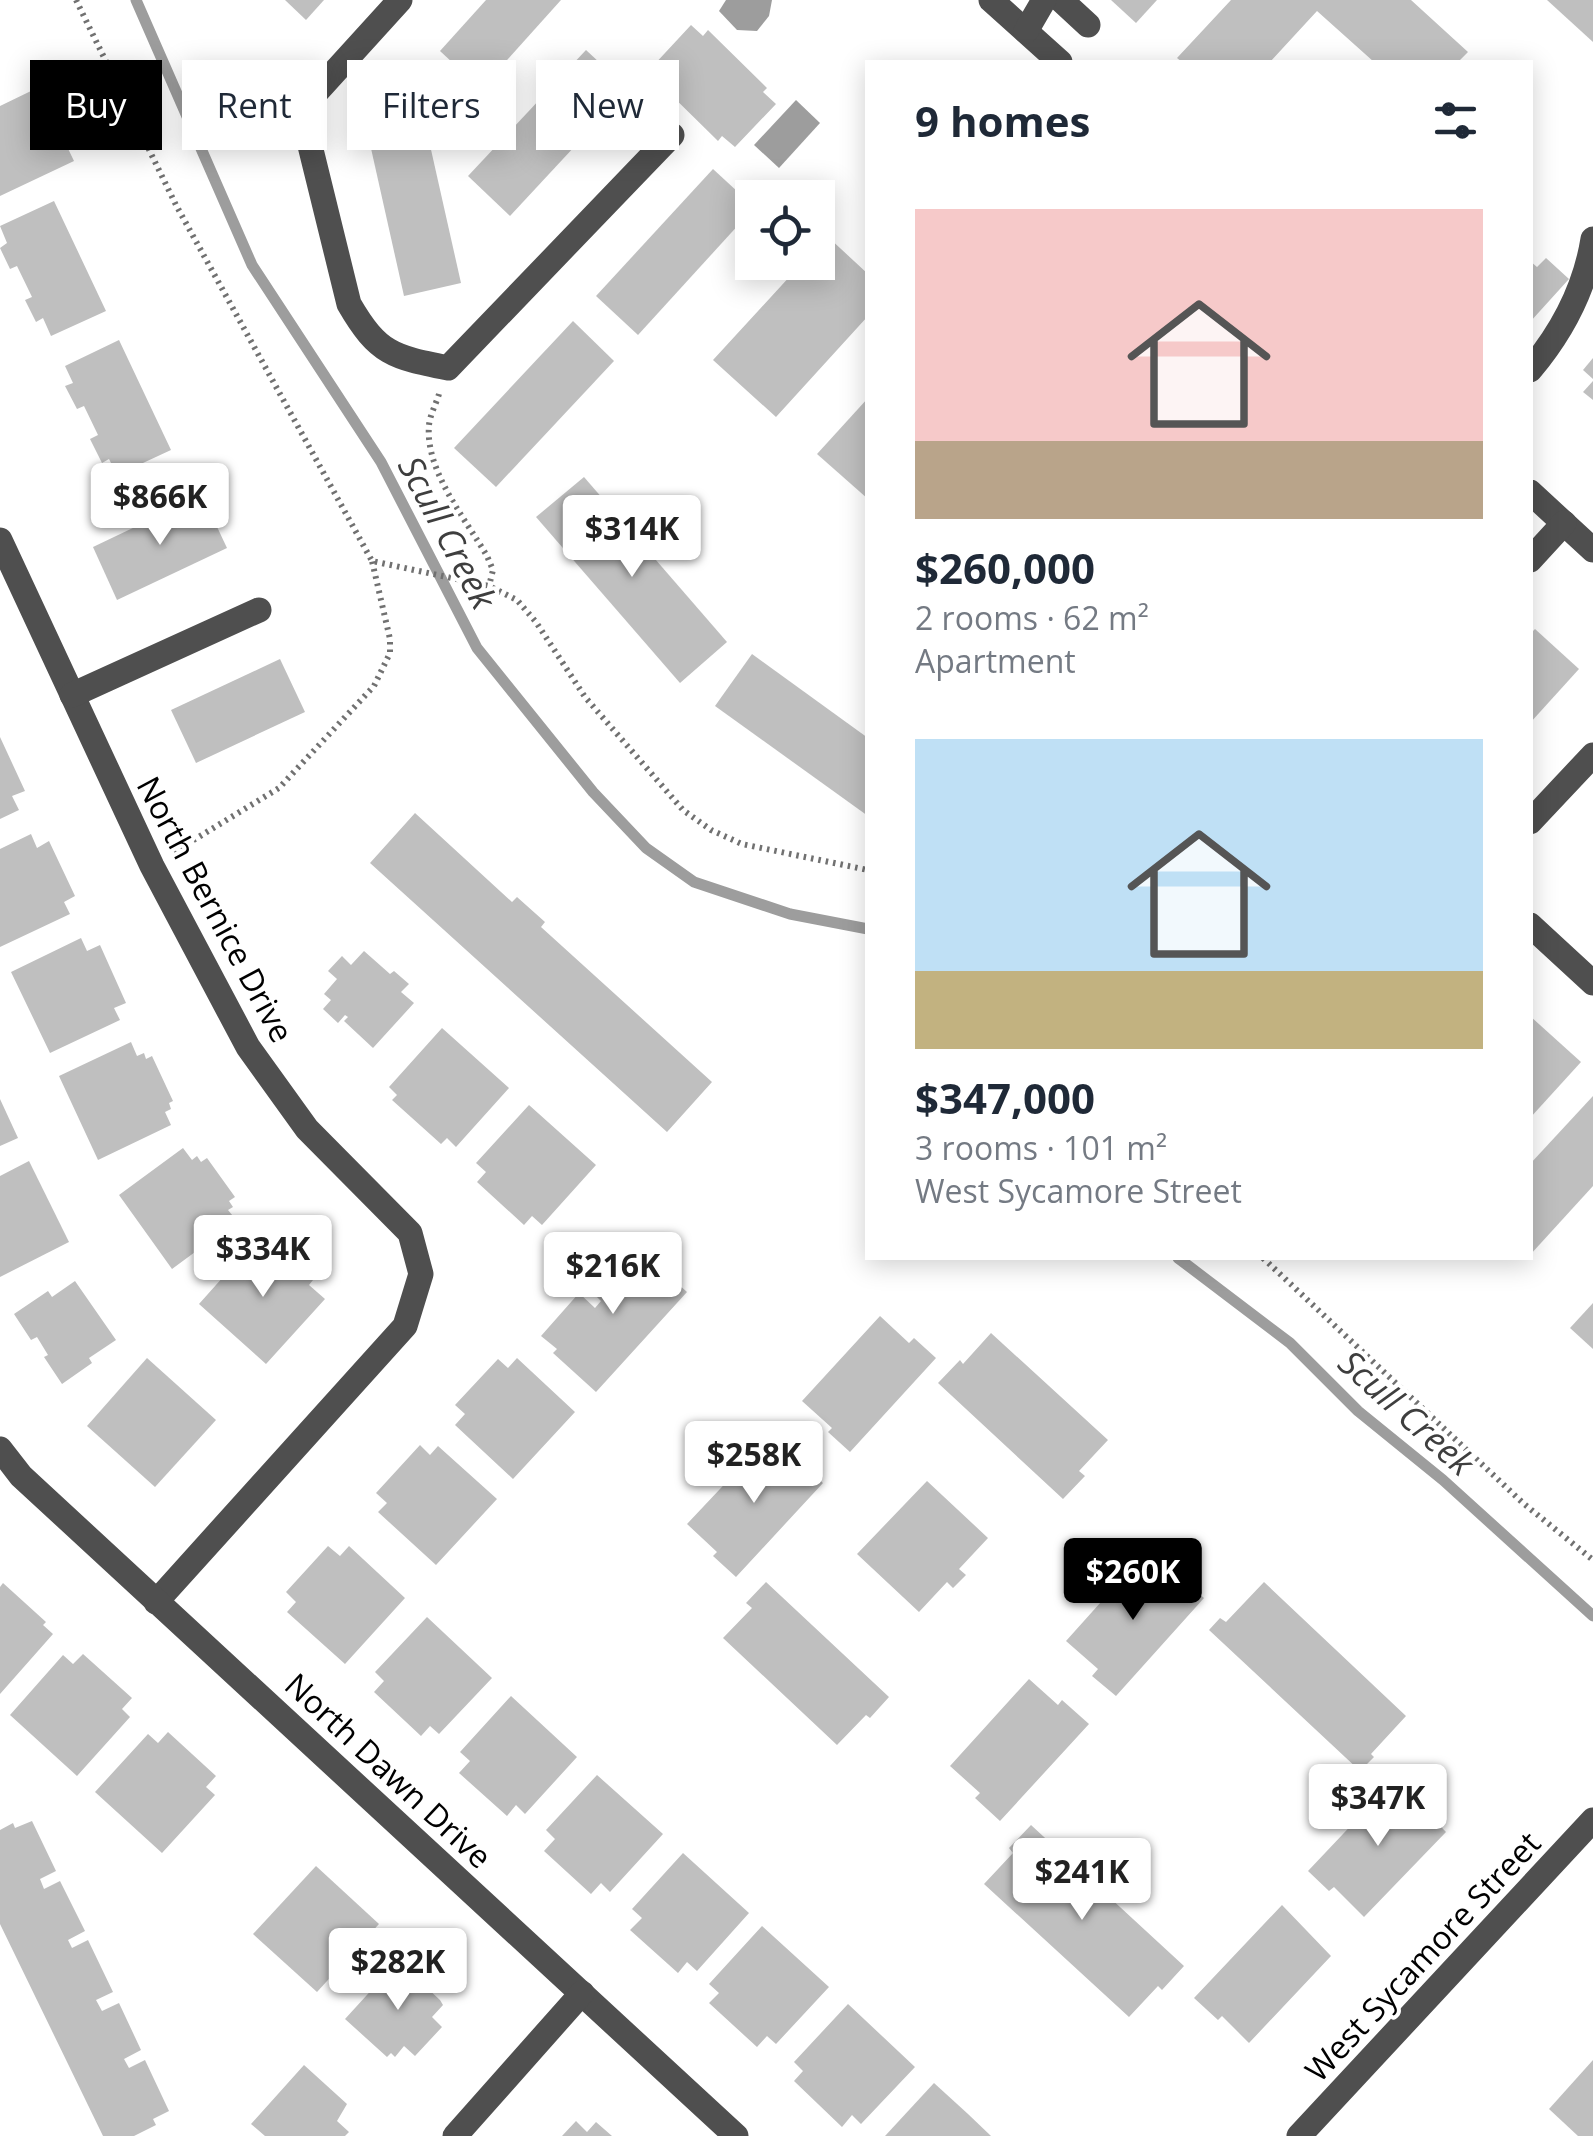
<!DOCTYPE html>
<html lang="en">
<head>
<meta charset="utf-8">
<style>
	:root { --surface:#fff; --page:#f2f2f3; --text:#1f2937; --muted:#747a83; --accent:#000 }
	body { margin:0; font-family:"Open Sans",sans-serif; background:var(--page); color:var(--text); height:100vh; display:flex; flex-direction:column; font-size:38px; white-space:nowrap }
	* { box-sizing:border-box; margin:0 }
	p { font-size:32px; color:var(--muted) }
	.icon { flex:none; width:55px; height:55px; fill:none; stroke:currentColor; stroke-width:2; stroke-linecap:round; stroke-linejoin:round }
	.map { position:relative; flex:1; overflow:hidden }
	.drawer { position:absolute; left:865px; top:60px; width:668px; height:1200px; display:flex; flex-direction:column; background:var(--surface); border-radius:0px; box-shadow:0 5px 25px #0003 }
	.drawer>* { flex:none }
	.hud { position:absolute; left:30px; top:60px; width:685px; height:90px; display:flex; gap:20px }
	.fabs { position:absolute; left:735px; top:180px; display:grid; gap:20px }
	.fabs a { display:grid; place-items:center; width:100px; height:100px; border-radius:0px; background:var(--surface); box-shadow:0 5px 25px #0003; font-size:50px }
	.price { position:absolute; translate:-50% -85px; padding:0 22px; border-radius:10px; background:#fff; color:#222; font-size:32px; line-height:65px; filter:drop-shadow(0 2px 5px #0008) }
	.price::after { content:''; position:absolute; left:50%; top:60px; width:30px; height:22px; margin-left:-15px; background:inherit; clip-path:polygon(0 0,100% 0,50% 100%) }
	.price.current { background:var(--accent); color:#fff }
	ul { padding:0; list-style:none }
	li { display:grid; align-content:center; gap:20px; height:530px; padding:0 50px }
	li span { display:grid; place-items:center; height:310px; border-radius:0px; color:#555 }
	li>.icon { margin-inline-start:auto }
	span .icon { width:180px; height:180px; fill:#fffc; stroke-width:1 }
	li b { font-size:42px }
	h2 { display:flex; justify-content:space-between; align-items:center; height:120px; padding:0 50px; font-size:42px }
	.tag { padding:0 35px; border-radius:0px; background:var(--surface); box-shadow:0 5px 25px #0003; font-size:35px; line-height:90px }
	.tag.current { background:var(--accent); color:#fff }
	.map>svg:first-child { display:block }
	.water { fill:#9d9d9d }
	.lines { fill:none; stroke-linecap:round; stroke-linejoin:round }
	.stream { stroke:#9d9d9d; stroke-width:11 }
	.building { fill:#bfbfbf }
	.path { stroke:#717171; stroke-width:6; stroke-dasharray:2.5 5; stroke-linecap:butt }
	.minor { stroke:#4f4f4f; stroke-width:25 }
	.labels { text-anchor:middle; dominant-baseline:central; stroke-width:8; stroke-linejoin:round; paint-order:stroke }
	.street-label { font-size:32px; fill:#000; stroke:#fff }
	.water-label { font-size:35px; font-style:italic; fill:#3e3e3e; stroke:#fff }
</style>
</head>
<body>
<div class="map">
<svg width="1593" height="2136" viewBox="0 0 1593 2136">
	<rect width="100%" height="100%" fill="#fff"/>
	<!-- water -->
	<g class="water">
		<path d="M726,0H772L769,16L757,31L737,30L719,11Z"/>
		<path d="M796,100L820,123L779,168L754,145Z"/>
	</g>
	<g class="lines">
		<!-- stream -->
		<g class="stream">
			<path d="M136,0L252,265L381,462L477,648L593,792L646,848L694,882L790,914L868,929"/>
			<path d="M1178,1258L1290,1343L1358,1411L1443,1480L1593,1616"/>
		</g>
	</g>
	<!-- building -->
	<g class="building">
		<path d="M285,0H324L306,20Z"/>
		<path d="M486,0H561L481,89L440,51Z"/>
		<path d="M1111,0H1157L1136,23Z"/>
		<path d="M1231,0H1411L1468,52L1458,62H1374L1317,11L1270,62H1182L1177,58Z"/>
		<path d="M1547,0H1593V42Z"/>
		<path d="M691,25L703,36L708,30L767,88L763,92L776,104L735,147L722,136L718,141L658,82L663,78L652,67Z"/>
		<path d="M586,50L628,89L510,216L468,176Z"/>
		<path d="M31,91L37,104L45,101L74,161L0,196V106Z"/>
		<path d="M423,114L461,283L404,296L366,126Z"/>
		<path d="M713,169L752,205V210L638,335L596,296Z"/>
		<path d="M54,201L106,311L51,336L43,318L36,322L25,300L32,297L17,266L10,269L0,248L7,243L0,226Z"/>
		<path d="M827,236L868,274V316L776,417L713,360L803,262H818V247Z"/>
		<path d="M1546,258L1569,279L1530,322V261L1537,267Z"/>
		<path d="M573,321L614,361L496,487L454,448Z"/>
		<path d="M119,340L171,450L117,475L109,459L102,463L90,439L98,435L84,406L77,409L65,386L73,383L65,366Z"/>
		<path d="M1593,358V379L1583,370Z"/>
		<path d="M1593,381V400L1583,392Z"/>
		<path d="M868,398V499L817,454Z"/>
		<path d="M584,477L727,642L680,683L536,517Z"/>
		<path d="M202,495L227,548L117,600L93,547Z"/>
		<path d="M1535,629L1579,669L1530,723V634Z"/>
		<path d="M752,654L868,738V816L715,706Z"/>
		<path d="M280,659L305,712L196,763L171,710Z"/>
		<path d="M0,737L25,791L12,796L19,810L0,819Z"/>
		<path d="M415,813L512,902L517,897L545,922L541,927L712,1082L667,1132L370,863Z"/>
		<path d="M31,834L37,848L49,841L75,896L64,902L70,914L0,947V849Z"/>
		<path d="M81,938L87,951L100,945L126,1003L114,1008L120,1020L50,1053L11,972Z"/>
		<path d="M364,951L390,974L394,971L409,984L401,992L414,1003L373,1048L344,1021L348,1017L345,1015L338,1023L323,1009L331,1000L324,994L337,979L328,971L342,956L351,965Z"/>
		<path d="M1530,1016L1581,1062L1530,1118Z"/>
		<path d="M442,1028L509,1088L456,1147L447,1138L441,1144L392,1100L397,1095L389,1087Z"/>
		<path d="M131,1042L137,1056L144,1053L146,1059L152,1056L173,1101L169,1103L171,1109L165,1112L171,1125L98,1160L59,1076Z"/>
		<path d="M1593,1096V1186L1530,1255V1164Z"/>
		<path d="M0,1099L18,1138L0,1146Z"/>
		<path d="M529,1105L596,1165L542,1225L532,1216L524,1225L477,1182L486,1172L476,1163Z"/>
		<path d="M183,1148L192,1160L197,1156L201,1162L207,1158L235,1197L229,1201L233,1207L228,1210L237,1221L172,1269L119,1195Z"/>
		<path d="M29,1161L69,1242L0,1277V1176Z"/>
		<path d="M257,1239L272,1253L276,1248L295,1264L313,1280L309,1285L325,1299L266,1364L199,1304Z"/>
		<path d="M624,1245L640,1259L645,1254L687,1292L596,1392L553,1353L557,1349L541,1336L579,1293L595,1308L601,1301L587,1287Z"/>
		<path d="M75,1281L116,1340L89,1358L92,1363L62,1384L44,1357L48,1355L37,1337L31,1340L14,1314L48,1291L52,1297Z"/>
		<path d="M1593,1303V1349L1570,1328Z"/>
		<path d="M880,1316L909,1343L914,1338L936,1358L850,1452L828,1432L832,1428L802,1401Z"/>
		<path d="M991,1333L1108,1440L1079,1471L1085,1476L1063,1499L938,1383L960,1360L963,1364Z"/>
		<path d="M147,1358L216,1420L155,1487L87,1426Z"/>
		<path d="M517,1358L575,1412L513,1479L455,1425L465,1414L455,1405L498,1359L508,1368Z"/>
		<path d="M767,1439L796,1466L800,1462L823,1483L736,1577L713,1556L717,1552L687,1524Z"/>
		<path d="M420,1445L430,1455L438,1446L497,1499L436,1565L378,1512L387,1503L376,1493Z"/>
		<path d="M927,1481L988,1538L959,1569L966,1575L953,1588L947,1582L919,1612L857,1554Z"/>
		<path d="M328,1546L340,1556L349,1546L405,1598L345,1664L287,1612L296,1602L286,1592Z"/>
		<path d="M1144,1554L1176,1582L1180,1578L1204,1598L1116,1696L1092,1676L1098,1669L1066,1641Z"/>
		<path d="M766,1582L889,1697L870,1718L866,1715L837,1745L723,1638L752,1608L746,1603Z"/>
		<path d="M1264,1582L1406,1716L1371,1754L1374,1757L1360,1771L1209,1630L1220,1618L1226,1622Z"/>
		<path d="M3,1583L46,1622L43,1625L53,1634L0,1694V1587Z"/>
		<path d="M427,1617L492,1678L439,1734L430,1726L421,1736L374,1692L384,1681L375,1672Z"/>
		<path d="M83,1654L132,1698L122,1709L130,1717L77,1776L10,1715L63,1655L73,1664Z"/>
		<path d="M1029,1679L1058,1705L1062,1700L1089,1724L1000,1821L975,1798L980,1793L950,1766Z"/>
		<path d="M511,1696L577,1757L525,1814L516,1805L507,1816L459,1773L470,1761L460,1752Z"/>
		<path d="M168,1732L216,1776L206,1787L215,1795L162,1853L95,1792L148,1734L158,1743Z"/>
		<path d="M597,1775L663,1834L610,1892L601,1883L591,1894L544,1851L555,1839L546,1830Z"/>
		<path d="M1395,1779L1446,1832L1364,1917L1334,1887L1329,1891L1308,1871Z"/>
		<path d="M32,1821L56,1871L40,1879L44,1889L60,1881L85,1931L68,1940L72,1948L88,1940L113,1992L96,2000L102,2011L119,2003L141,2050L124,2059L129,2068L145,2060L169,2111L153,2119L156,2125L134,2136H103L0,1924V1830L13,1823L15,1828Z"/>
		<path d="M1031,1825L1184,1966L1162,1990L1158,1986L1129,2017L984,1884L1013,1853L1009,1848Z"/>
		<path d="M683,1853L749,1913L697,1971L687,1962L678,1973L630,1930L642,1918L632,1909Z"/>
		<path d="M316,1866L379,1924L317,1992L253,1934Z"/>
		<path d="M1282,1905L1331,1956L1249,2043L1222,2016L1218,2020L1194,1998Z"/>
		<path d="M762,1926L829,1987L776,2044L767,2036L757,2047L709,2003L719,1993L709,1984Z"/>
		<path d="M398,1961L440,2000L443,2005L432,2017L442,2027L415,2056L404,2046L395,2057L391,2053L387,2057L345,2019Z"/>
		<path d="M848,2004L915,2067L861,2124L852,2115L842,2127L794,2081L803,2071L794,2062Z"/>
		<path d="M1593,2060V2136H1578L1549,2109Z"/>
		<path d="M304,2065L347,2104L337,2121L349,2132L345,2136H265L251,2124Z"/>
		<path d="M934,2083L968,2114L991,2136H885Z"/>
		<path d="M576,2121L587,2132L596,2122L612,2136H562Z"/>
	</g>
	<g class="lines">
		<!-- path -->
		<g class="path">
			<path d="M76,0L176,205L372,561L489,586L517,600L536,622L585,697L683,810L711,830L742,844L868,870"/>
			<path d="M439,394C436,404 430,415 429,425C425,471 465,518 487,556L493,570L489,586"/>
			<path d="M174,852L279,788L374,686L390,653V639L372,561"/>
			<path d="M1263,1258L1523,1503L1593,1560"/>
		</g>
		<!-- minor -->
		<g class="minor">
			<path d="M400,0L301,109L349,304C378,354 393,357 448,368L672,135"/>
			<path d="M991,0L1060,62"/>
			<path d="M1061,0L1088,25"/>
			<path d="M1026,31L1044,0"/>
			<path d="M1530,370C1562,332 1585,289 1593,239"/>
			<path d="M1530,492L1593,550"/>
			<path d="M0,540L152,866L248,1047L307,1129L410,1233L421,1274L405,1326L156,1602"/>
			<path d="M1530,560L1564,523"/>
			<path d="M72,695L259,610"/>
			<path d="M1530,822L1593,755"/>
			<path d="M1530,925L1593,983"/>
			<path d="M0,1449L21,1476L736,2136"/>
			<path d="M455,2136L582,1993"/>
			<path d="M1299,2136L1593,1820"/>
		</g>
	</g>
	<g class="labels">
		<!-- street labels -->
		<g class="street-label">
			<text transform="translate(216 909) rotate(62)">North Bernice Drive</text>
			<text transform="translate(389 1770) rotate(43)">North Dawn Drive</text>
			<text transform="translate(1422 1956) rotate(-47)">West Sycamore Street</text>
		</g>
		<!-- water labels -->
		<g class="water-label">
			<text transform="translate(448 532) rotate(62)">Scull Creek</text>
			<text transform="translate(1407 1412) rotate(42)">Scull Creek</text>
		</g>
	</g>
</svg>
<div class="fabs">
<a><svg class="icon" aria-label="locate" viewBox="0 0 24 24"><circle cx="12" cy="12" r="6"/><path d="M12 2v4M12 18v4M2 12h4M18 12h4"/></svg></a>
</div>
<b class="price" style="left:160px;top:548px">$866K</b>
<b class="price" style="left:632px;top:580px">$314K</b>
<b class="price" style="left:263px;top:1300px">$334K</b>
<b class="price" style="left:613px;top:1317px">$216K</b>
<b class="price" style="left:754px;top:1506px">$258K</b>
<b class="price current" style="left:1133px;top:1623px">$260K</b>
<b class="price" style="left:1378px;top:1849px">$347K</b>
<b class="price" style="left:1082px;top:1923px">$241K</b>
<b class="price" style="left:398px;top:2013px">$282K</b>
<div class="hud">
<a class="tag current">Buy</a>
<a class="tag">Rent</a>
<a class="tag">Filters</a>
<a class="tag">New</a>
</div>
<section class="drawer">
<h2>9 homes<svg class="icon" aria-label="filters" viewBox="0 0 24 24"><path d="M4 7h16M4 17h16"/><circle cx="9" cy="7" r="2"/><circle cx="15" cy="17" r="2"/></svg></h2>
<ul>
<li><span style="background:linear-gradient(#f6c9c9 75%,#b9a48a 0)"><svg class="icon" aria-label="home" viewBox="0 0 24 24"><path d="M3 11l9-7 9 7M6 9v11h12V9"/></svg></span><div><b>$260,000</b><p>2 rooms · 62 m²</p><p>Apartment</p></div></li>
<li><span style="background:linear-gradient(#bfe0f5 75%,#c2b280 0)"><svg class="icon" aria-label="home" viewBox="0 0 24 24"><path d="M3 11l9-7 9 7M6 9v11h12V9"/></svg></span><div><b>$347,000</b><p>3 rooms · 101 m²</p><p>West Sycamore Street</p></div></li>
</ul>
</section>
</div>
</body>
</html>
